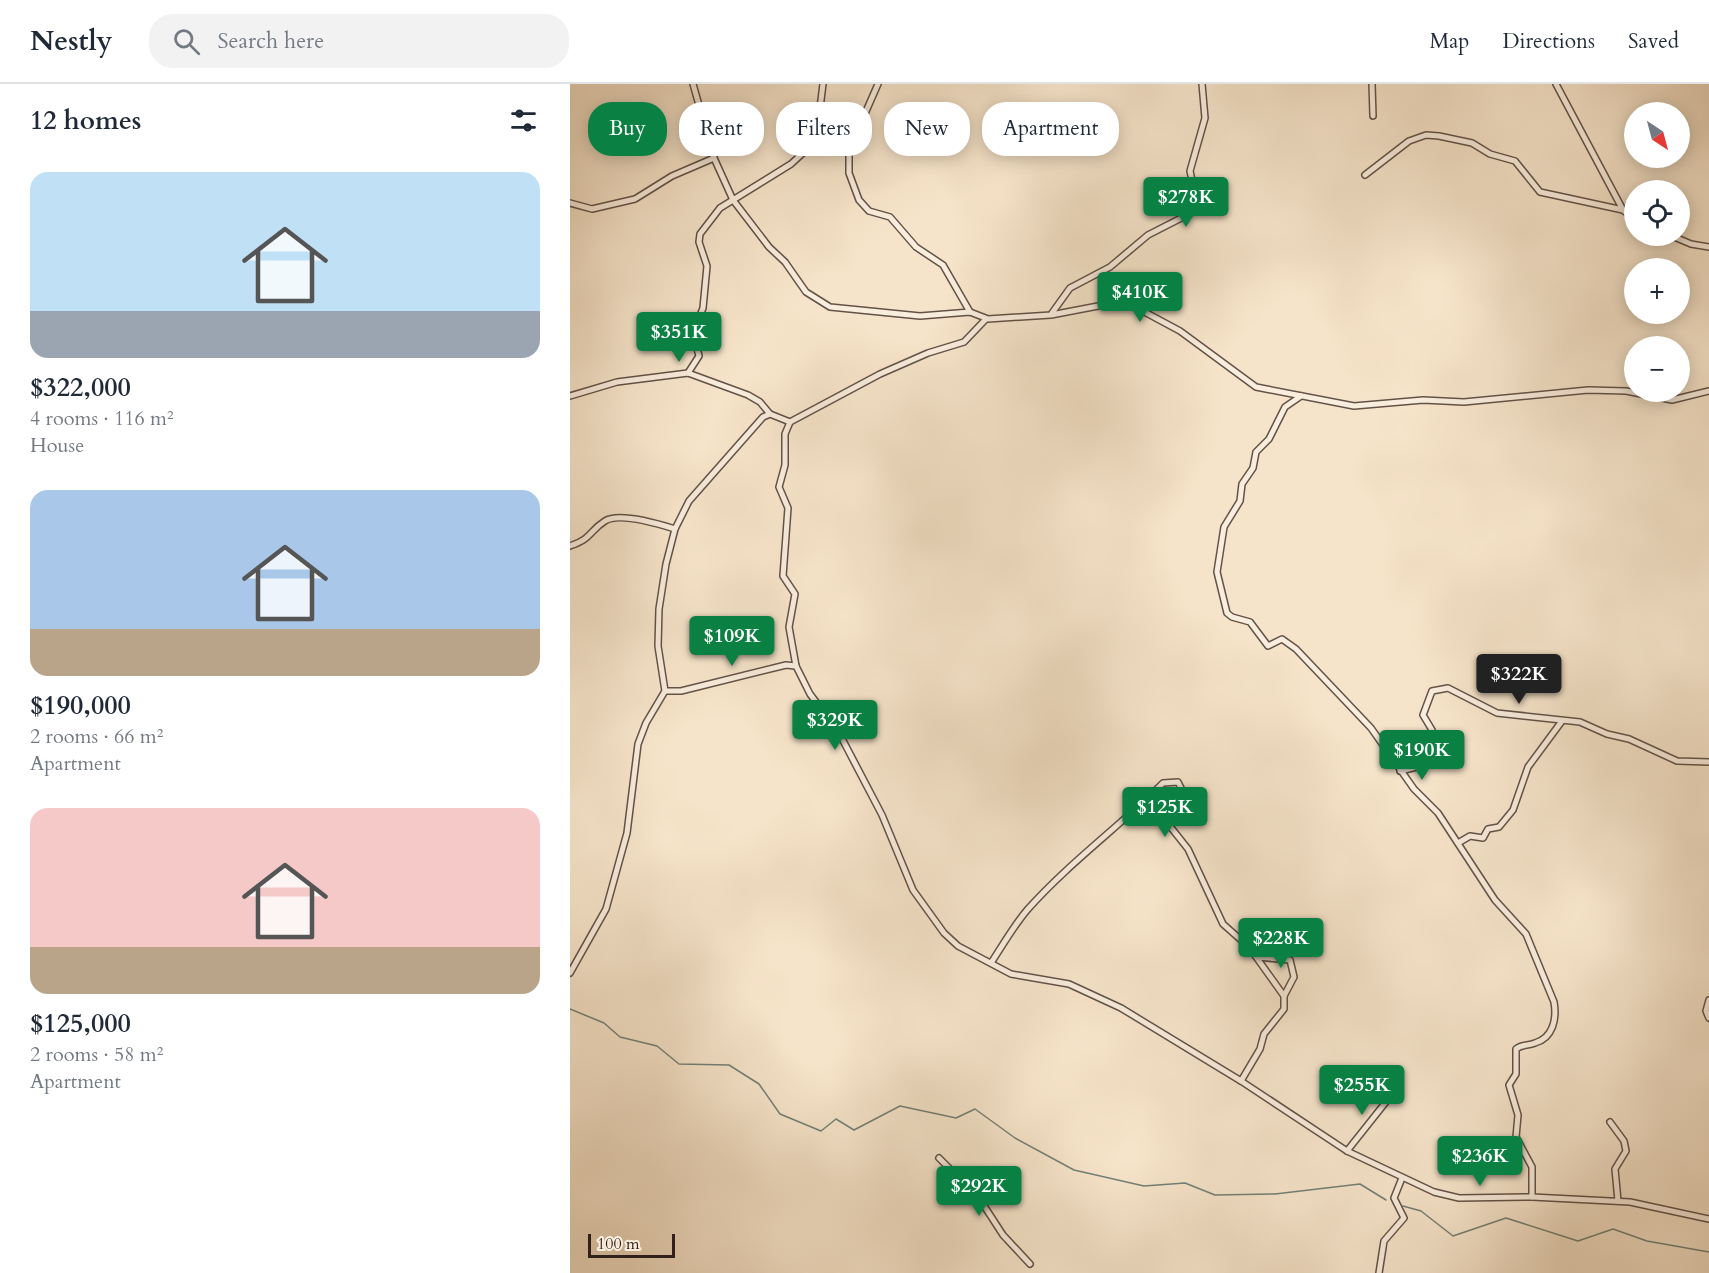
<!DOCTYPE html>
<html lang="en">
<head>
<meta charset="utf-8">
<style>
	:root { --surface:#fff; --page:#f2f2f3; --text:#1f2937; --muted:#747a83; --line:#e0e1e3; --accent:#0b8043 }
	body { margin:0; font-family:Cardo,serif; background:var(--page); color:var(--text); height:100vh; display:flex; flex-direction:column; font-size:22px; white-space:nowrap }
	* { box-sizing:border-box; margin:0 }
	p { font-size:20px; color:var(--muted) }
	.icon { flex:none; width:33px; height:33px; fill:none; stroke:currentColor; stroke-width:2; stroke-linecap:round; stroke-linejoin:round }
	.map { position:relative; flex:1; overflow:hidden }
	.sheet { display:flex; flex-direction:column; background:var(--surface); width:570px }
	.sheet>* { flex:none }
	.top-card { position:absolute; left:18px; top:18px; width:570px; height:54px; display:flex; gap:12px }
	.needle { width:39px; rotate:144deg }
	.fabs { position:absolute; left:1054px; top:18px; display:grid; gap:12px }
	.fabs a { display:grid; place-items:center; width:66px; height:66px; border-radius:50%; background:var(--surface); box-shadow:0 3px 15px #0003; font-size:30px }
	.scale { position:absolute; left:18px; bottom:15px; width:87px; box-sizing:border-box; padding-left:6px; border:3px solid #31211c; border-top:0; font-size:16px; line-height:21px; white-space:nowrap; color:#31211c; -webkit-text-stroke:4px #f9eddd; paint-order:stroke }
	.price { position:absolute; translate:-50% -51px; padding:0 14px; border-radius:6px; background:var(--accent); color:#fff; font-size:20px; line-height:39px; filter:drop-shadow(0 2px 3px #0008) }
	.price::after { content:''; position:absolute; left:50%; top:36px; width:18px; height:14px; margin-left:-9px; background:inherit; clip-path:polygon(0 0,100% 0,50% 100%) }
	.price.on { background:#222; color:#fff }
	ul { padding:0; list-style:none }
	li { display:grid; align-content:center; gap:12px; height:318px; padding:0 30px }
	li span { display:grid; place-items:center; height:186px; border-radius:18px; color:#555 }
	li>.icon { margin-inline-start:auto }
	span .icon { width:108px; height:108px; fill:#fffc; stroke-width:1 }
	li b { font-size:26px }
	h2 { display:flex; justify-content:space-between; align-items:center; height:72px; padding:0 30px; font-size:26px }
	.pill { padding:0 21px; border-radius:24px; background:var(--surface); box-shadow:0 3px 15px #0003; font-size:21px; line-height:54px }
	.pill.on { background:var(--accent); color:#fff }
	header { display:flex; align-items:center; gap:36px; box-sizing:border-box; height:84px; padding:0 30px; background:var(--surface); border-bottom:2px solid var(--line) }
	header strong { font-size:28px }
	nav { display:flex; gap:33px; margin-inline-start:auto; font-size:21px }
	.search { width:420px; height:54px; background:var(--page); display:flex; align-items:center; gap:15px; box-sizing:border-box; padding:0 21px; border-radius:24px; color:var(--muted); font-size:22px }
	main { display:flex; flex:1; min-height:0 }
	.map>svg:first-child { display:block }
	.lines { fill:none; stroke-linecap:round; stroke-linejoin:round }
	.stream { stroke:#728077; stroke-width:1.5 }
	.street-casing { stroke:#625248; stroke-width:8 }
	.street { stroke:#f9eddd; stroke-width:5 }
</style>
</head>
<body>
<header>
<strong>Nestly</strong>
<div class="search"><svg class="icon" aria-label="search" viewBox="0 0 24 24"><circle cx="10" cy="10" r="6"/><path d="M15 15l6 6"/></svg>Search here</div>
<nav><a>Map</a><a>Directions</a><a>Saved</a></nav>
</header>
<main>
<section class="sheet">
<h2>12 homes<svg class="icon" aria-label="filters" viewBox="0 0 24 24"><path d="M4 7h16M4 17h16"/><circle cx="9" cy="7" r="2"/><circle cx="15" cy="17" r="2"/></svg></h2>
<ul>
<li><span style="background:linear-gradient(#bfe0f5 75%,#9aa5b1 0)"><svg class="icon" aria-label="home" viewBox="0 0 24 24"><path d="M3 11l9-7 9 7M6 9v11h12V9"/></svg></span><div><b>$322,000</b><p>4 rooms · 116 m²</p><p>House</p></div></li>
<li><span style="background:linear-gradient(#a9c7e8 75%,#b9a48a 0)"><svg class="icon" aria-label="home" viewBox="0 0 24 24"><path d="M3 11l9-7 9 7M6 9v11h12V9"/></svg></span><div><b>$190,000</b><p>2 rooms · 66 m²</p><p>Apartment</p></div></li>
<li><span style="background:linear-gradient(#f6c9c9 75%,#b9a48a 0)"><svg class="icon" aria-label="home" viewBox="0 0 24 24"><path d="M3 11l9-7 9 7M6 9v11h12V9"/></svg></span><div><b>$125,000</b><p>2 rooms · 58 m²</p><p>Apartment</p></div></li>
</ul>
</section>
<div class="map">
<svg width="1139" height="1189" viewBox="0 0 1139 1189">
	<rect width="100%" height="100%" fill="#f6e4ca"/>
	<filter id="stains"><feTurbulence type="fractalNoise" baseFrequency=".00333" numOctaves="4"/><feColorMatrix values="0 0 0 0 .2 0 0 0 0 .09 0 0 0 0 .02 0 0 0 .5 -.17"/></filter>
	<radialGradient id="worn" r=".72"><stop offset=".6" stop-color="#630" stop-opacity="0"/><stop offset="1" stop-color="#630" stop-opacity=".3"/></radialGradient>
	<g class="lines">
		<!-- stream -->
		<g class="stream">
			<path d="M0,925L34,939L50,953L87,962L109,980L159,981L189,1000L210,1030L251,1047L266,1035L284,1046L330,1022L386,1034L405,1025L445,1054L504,1086L574,1102L615,1099L645,1111L705,1110L790,1100L816,1116"/>
			<path d="M833,1122L851,1127L883,1152L936,1134L1008,1157L1043,1145L1077,1157L1139,1168"/>
		</g>
		<!-- street casing -->
		<g class="street-casing">
			<g id="street">
				<path d="M123,0L144,74L163,116L199,163L215,178L236,208L260,223L350,232L400,228L418,235L481,231L549,218L569,225L610,247L686,303L784,322L853,316L894,318L1018,306L1056,307L1102,316L1139,307"/>
				<path d="M308,0L279,66V89L289,116L299,127L320,133L346,163L373,181L400,228"/>
				<path d="M802,0L803,32"/>
				<path d="M986,0L1053,126L1065,136"/>
				<path d="M795,91L839,57L856,51L869,52L902,59L920,70L945,77L970,108L1053,126"/>
				<path d="M0,119L22,125L65,115L102,92L144,74"/>
				<path d="M1102,152L1121,160L1139,163"/>
				<path d="M482,229L500,204L540,183L578,151L623,128L626,115L620,87L635,34L632,0"/>
				<path d="M416,235L394,258L358,269L310,290L220,338L215,350V381L209,403L218,424L213,492L225,510L219,543L226,582L240,610L268,647L312,731L343,806L374,849L388,862L441,890L499,900L551,924L671,997L777,1067L864,1108L889,1114L962,1113L1060,1118L1139,1135"/>
				<path d="M118,289L129,272L123,249L133,224L137,182L129,158L130,150L150,124L221,80L233,69L250,24L253,0"/>
				<path d="M0,312L47,298L118,289L178,311L190,318L200,330"/>
				<path d="M731,312L715,323L699,355L686,368L683,384L672,400L670,417L654,443L647,488L657,529L662,533L680,538L698,562L712,555L726,565L801,644L844,705L868,729L925,816L956,850L984,918C987,935 983,954 965,959C958,962 952,960 946,965V990L939,1001L948,1031L946,1053L962,1083V1113"/>
				<path d="M0,462C23,454 19,447 35,437C49,428 89,440 105,445"/>
				<path d="M95,607H111L216,581L226,582"/>
				<path d="M830,687L847,683L855,677L853,661L862,646L853,631L862,607L878,604L927,629L1010,638L1037,650L1059,655L1107,677L1139,678"/>
				<path d="M888,759L900,752L913,754L918,745L929,743L943,726L958,683L992,637"/>
				<path d="M687,873L720,876L724,893L714,912"/>
				<path d="M421,879C433,861 444,841 458,825C499,779 550,742 593,699L608,698L613,708L599,730V741L618,765L653,840L679,863L714,912V925L694,950L690,965L671,997"/>
				<path d="M0,889L36,825L57,749L68,660L76,639L95,607L88,562L89,525L96,480L105,445L119,417L193,333L200,330L220,338"/>
				<path d="M1139,916L1136,927L1139,934"/>
				<path d="M1040,1038L1054,1057L1056,1067L1045,1085L1048,1117"/>
				<path d="M777,1067L823,1009"/>
				<path d="M369,1074L409,1114L433,1151L460,1180"/>
				<path d="M809,1189L814,1157L834,1134L824,1114L832,1094"/>
			</g>
		</g>
		<!-- street -->
		<use href="#street" class="street"/>
	</g>
	<rect width="100%" height="100%" filter="url(#stains)"/>
	<rect width="100%" height="100%" fill="url(#worn)"/>
</svg>
<div class="fabs">
<a><svg class="needle" viewBox="-14 -14 28 28"><path d="M0-13l5 13h-10z" fill="#e53935"/><path d="M0 13l5-13h-10z" fill="#747a83"/></svg></a>
<a><svg class="icon" aria-label="locate" viewBox="0 0 24 24"><circle cx="12" cy="12" r="6"/><path d="M12 2v4M12 18v4M2 12h4M18 12h4"/></svg></a>
<a>+</a>
<a>−</a>
</div>
<div class="scale">100 m</div>
<b class="price" style="left:616px;top:144px">$278K</b>
<b class="price" style="left:570px;top:239px">$410K</b>
<b class="price" style="left:109px;top:279px">$351K</b>
<b class="price" style="left:162px;top:583px">$109K</b>
<b class="price on" style="left:949px;top:621px">$322K</b>
<b class="price" style="left:265px;top:667px">$329K</b>
<b class="price" style="left:852px;top:697px">$190K</b>
<b class="price" style="left:595px;top:754px">$125K</b>
<b class="price" style="left:711px;top:885px">$228K</b>
<b class="price" style="left:792px;top:1032px">$255K</b>
<b class="price" style="left:910px;top:1103px">$236K</b>
<b class="price" style="left:409px;top:1133px">$292K</b>
<div class="top-card">
<a class="pill on">Buy</a>
<a class="pill">Rent</a>
<a class="pill">Filters</a>
<a class="pill">New</a>
<a class="pill">Apartment</a>
</div>
</div>
</main>
</body>
</html>
